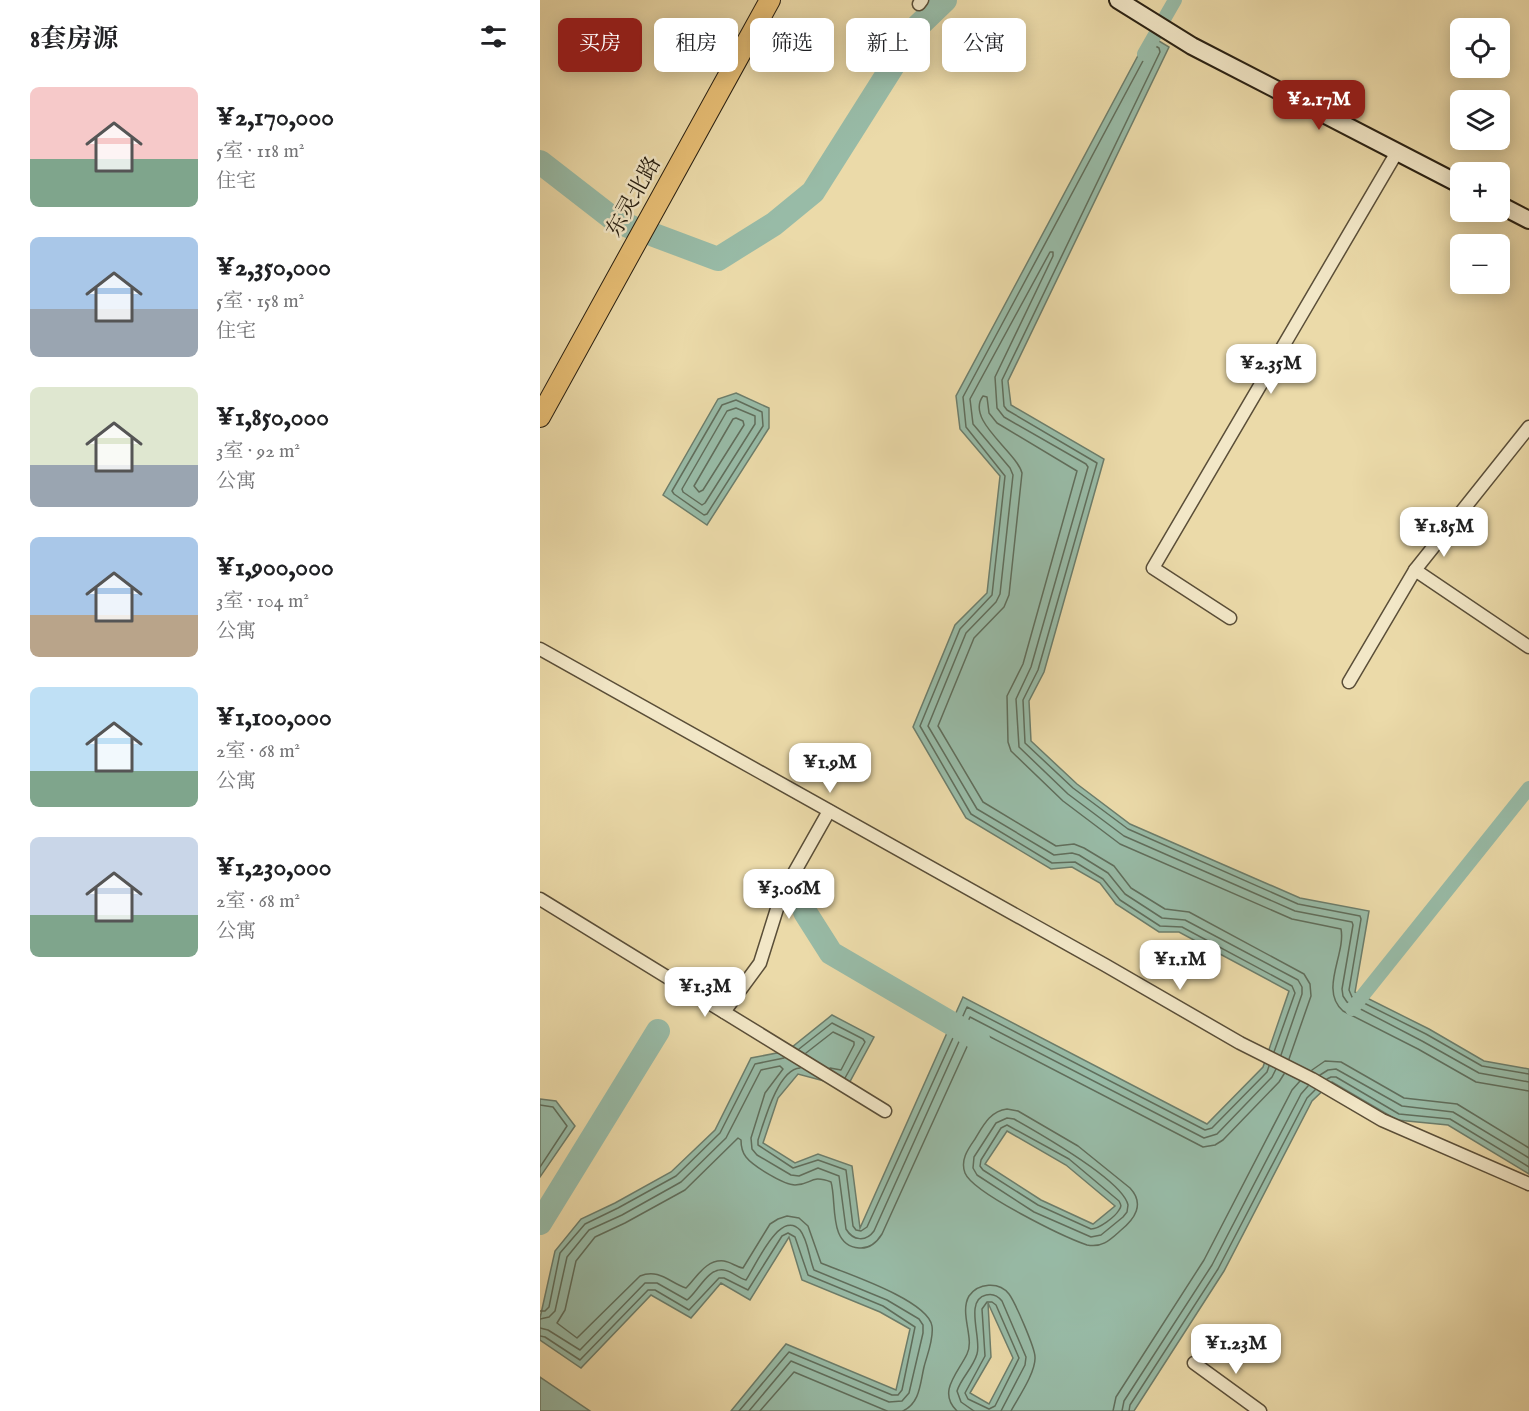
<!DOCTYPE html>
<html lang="zh">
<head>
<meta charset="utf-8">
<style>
	:root { --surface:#fff; --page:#f2f2f2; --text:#202124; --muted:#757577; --accent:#8f2418 }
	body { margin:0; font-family:"IM FELL English","Noto Serif SC",serif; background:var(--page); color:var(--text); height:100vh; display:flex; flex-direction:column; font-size:22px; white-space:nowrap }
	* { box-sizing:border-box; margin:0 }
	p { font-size:20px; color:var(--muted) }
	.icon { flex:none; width:33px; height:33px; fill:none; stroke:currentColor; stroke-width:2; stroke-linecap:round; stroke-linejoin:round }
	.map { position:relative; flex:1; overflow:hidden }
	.side { display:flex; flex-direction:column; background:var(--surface); width:540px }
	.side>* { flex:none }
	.guide { position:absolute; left:18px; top:18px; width:570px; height:54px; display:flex; gap:12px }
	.tools { position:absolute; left:910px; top:18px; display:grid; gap:12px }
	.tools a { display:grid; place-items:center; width:60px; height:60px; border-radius:9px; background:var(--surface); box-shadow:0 3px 15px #0003; font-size:30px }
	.price { position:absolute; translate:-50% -51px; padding:0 14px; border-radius:12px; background:#fff; color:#222; font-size:20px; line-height:39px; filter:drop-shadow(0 2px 3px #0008) }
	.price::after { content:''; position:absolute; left:50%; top:36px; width:18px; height:14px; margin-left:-9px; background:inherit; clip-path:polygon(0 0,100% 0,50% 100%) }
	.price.selected { background:var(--accent); color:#fff }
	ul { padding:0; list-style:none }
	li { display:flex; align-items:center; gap:18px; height:150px; padding:0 30px }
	li span { display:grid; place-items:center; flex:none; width:168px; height:120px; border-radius:9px; color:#555 }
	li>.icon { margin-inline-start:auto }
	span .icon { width:72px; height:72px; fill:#fffc; stroke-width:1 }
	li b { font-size:26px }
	h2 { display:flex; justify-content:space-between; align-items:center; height:72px; padding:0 30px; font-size:26px }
	.pill { padding:0 21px; border-radius:9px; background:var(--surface); box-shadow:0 3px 15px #0003; font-size:21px; line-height:54px }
	.pill.selected { background:var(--accent); color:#fff }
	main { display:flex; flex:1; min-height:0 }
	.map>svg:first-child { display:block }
	.water { fill:#98bba7; stroke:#6c7d6b; stroke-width:1.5; fill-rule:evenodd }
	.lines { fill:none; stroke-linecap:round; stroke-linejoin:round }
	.shore { stroke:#606e5c; stroke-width:1.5 }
	.canal { stroke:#98bba7; stroke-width:14 }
	.river { stroke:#98bba7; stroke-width:24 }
	.street-casing { stroke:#5a4e38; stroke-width:15 }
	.secondary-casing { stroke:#292012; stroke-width:20 }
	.primary-casing { stroke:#292012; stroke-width:22 }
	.street { stroke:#f2e7c7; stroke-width:12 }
	.secondary { stroke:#f2e7c7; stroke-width:16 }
	.primary { stroke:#e6bd74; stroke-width:20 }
	.labels { text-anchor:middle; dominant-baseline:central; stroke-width:5; stroke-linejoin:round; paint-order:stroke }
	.street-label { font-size:22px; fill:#292012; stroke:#f2e7c7 }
</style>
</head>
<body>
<main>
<section class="side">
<h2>8套房源<svg class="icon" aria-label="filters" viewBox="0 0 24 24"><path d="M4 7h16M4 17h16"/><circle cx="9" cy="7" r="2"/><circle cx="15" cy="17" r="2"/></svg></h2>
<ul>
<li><span style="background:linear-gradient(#f6c9c9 60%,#7fa58c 0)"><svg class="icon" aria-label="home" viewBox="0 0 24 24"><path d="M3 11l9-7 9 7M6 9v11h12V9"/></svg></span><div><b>¥2,170,000</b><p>5室 · 118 m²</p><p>住宅</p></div></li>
<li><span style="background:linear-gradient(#a9c7e8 60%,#9aa5b1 0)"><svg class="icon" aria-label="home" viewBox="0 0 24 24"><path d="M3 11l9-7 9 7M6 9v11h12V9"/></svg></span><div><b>¥2,350,000</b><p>5室 · 158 m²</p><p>住宅</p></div></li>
<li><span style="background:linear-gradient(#dfe7d0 65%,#9aa5b1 0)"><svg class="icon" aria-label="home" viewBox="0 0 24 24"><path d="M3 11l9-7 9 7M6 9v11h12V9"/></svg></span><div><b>¥1,850,000</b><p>3室 · 92 m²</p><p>公寓</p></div></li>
<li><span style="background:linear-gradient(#a9c7e8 65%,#b9a48a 0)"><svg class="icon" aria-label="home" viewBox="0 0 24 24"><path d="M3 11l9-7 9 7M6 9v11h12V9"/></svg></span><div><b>¥1,900,000</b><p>3室 · 104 m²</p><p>公寓</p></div></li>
<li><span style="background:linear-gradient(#bfe0f5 70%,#7fa58c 0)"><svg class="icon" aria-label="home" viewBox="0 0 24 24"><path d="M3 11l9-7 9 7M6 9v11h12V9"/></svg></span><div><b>¥1,100,000</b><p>2室 · 68 m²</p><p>公寓</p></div></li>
<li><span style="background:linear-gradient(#c9d6e8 65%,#7fa58c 0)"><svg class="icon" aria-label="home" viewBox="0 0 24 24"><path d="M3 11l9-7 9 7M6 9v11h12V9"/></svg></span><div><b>¥1,230,000</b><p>2室 · 68 m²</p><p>公寓</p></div></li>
</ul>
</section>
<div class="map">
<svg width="989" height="1411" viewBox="0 0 989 1411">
	<rect width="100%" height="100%" fill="#ebdaa9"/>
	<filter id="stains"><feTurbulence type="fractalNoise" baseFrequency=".00333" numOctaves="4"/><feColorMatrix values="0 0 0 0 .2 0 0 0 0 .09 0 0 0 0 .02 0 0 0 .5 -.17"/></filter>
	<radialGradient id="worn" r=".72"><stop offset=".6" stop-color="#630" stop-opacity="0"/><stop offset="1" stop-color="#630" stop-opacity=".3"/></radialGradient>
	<!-- water -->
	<g class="water">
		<path d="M609,35L629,47L468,381L471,405L564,459L504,672L489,701L491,741L537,784L590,824L760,898L829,911L815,992L889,1029L944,1061L989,1069V1174L908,1125L857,1120L792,1082L772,1101L684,1271L594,1411H191L246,1344L356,1390L370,1329L340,1312L262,1280L249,1237L210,1300L181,1283L151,1318L111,1295L41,1368L0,1340V1318L15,1251L41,1219L75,1203L131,1172L175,1130L211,1058L247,1051L292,1015L334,1037L307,1087L258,1074L238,1098L223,1143L255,1163L278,1154L312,1166L320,1228L423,997L667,1124L723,1067L749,991L639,932H619L576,904L560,883L532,867L511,869L426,818L373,727L415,625L447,593L460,476L420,429L416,396ZM467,1131L526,1165L575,1206L553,1224L501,1200L445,1164ZM448,1303L473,1358L449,1404L430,1393L451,1357Z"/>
		<path d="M196,393L229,408V428L167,525L123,495L178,399Z"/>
		<path d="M0,1099L16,1101L35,1126L0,1177Z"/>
		<path d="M0,1377L50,1411H0Z"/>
	</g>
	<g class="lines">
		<!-- shore -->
		<g class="shore">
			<path d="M196,400L222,412L223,426L167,514L164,515L134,494L132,491L182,405Z"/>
			<path d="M196,408L215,416V424L165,503L162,505L143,492L142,489L187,411Z"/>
			<path d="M196,418L203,421L204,425L163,490L159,492L154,486L193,419Z"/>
			<path d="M259,1049L292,1023L323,1039L325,1042L305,1078"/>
			<path d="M734,1052L755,993L752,986L642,927L620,926L580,900L563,879L535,862L512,863L431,814L380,726L420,629L452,595L465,476L426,427L423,397L612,44L619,48L620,52L462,380L464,406L467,410L557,463L498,670L483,700L485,743L533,788L588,829L758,904L820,916L821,919L809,990L812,997L886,1034L942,1066L989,1074"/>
			<path d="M266,1053L293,1032L314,1042V1045L301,1070L290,1068"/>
			<path d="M741,1055L762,994V987L758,980L645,920L622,918L585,894L568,873L539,855L532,853L514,855L437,809L388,726L426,633L456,602L460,594L473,475L470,468L433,424L430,399L510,252H513V256L455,377L457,408L464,417L546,464L548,467L491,667L476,699L479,747L528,794L584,836L755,911L812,922L813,925L802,989L803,996L807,1002L882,1041L939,1073L989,1082"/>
			<path d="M749,1059L771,996L770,984L764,974L649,912L625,909L591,888L574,866L544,848L534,844L516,846L443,802L398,726L434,638L464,607L469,595L482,473C476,451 425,420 443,396L447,397L449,413L457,423L537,471L483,664L467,696L468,742L471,751L523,801L580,844L752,919L801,929C806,954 779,990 803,1011L878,1049L936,1082L989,1091"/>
			<path d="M260,1068C238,1069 224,1122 218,1140V1145L253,1168L278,1160L306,1170L313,1226L316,1230L321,1231L327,1227L427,1007L665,1130L672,1128L727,1072L729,1066"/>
			<path d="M772,1070L785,1061L801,1062L864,1098L917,1104L989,1148"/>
			<path d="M780,1075L788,1070L796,1069L862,1106L913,1112L989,1158"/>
			<path d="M787,1079L791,1077H796L859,1114L910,1119L989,1167"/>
			<path d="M0,1105L13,1107L27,1126L0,1167"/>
			<path d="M467,1109L478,1111L538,1146L590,1188C605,1204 595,1219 580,1231C570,1240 562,1248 547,1245C524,1237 433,1193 425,1173C420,1160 428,1149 435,1139C443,1126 450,1111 467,1109Z"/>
			<path d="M467,1118L474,1119C497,1132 583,1181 588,1205L587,1212L583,1217L561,1235L551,1237L494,1212L437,1175L433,1168L434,1157L456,1123Z"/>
			<path d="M467,1125L529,1159L579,1201C581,1205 582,1206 579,1210C575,1217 559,1229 551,1229L498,1205L443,1170L440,1166L441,1160L461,1128Z"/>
			<path d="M447,1302H452L456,1305L479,1358L455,1406L449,1409L428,1399L425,1393L445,1356L442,1309Z"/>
			<path d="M0,1311H5L9,1307L20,1253L45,1224L78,1208L136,1176L180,1133L215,1064L244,1058"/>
			<path d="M0,1319L9,1317L15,1311L27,1257L49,1230L82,1215L141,1182L186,1138L221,1070L240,1066L243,1069L225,1093L211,1138L212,1149L217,1155L251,1175L259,1176L278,1168L299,1176L306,1229C313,1241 326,1242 334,1231L430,1017L664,1138L677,1134L732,1077L736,1069"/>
			<path d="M0,1328L8,1330L40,1350L105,1283H117L147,1300C158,1292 168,1267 184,1270C192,1271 198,1278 206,1280C215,1267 240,1208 260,1230C268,1240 269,1258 274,1270L347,1300L379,1319L383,1325V1333L369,1393L362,1401L349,1402L251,1361L209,1411"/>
			<path d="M0,1336L5,1337L40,1360L108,1290H115L149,1310L179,1278H184L208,1290L242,1236L248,1233L255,1237L268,1275L343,1306L375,1327L362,1390L358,1395H352L249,1352L199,1411"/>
			<path d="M220,1411L254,1372L347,1411"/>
			<path d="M363,1411C380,1403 380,1384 384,1367C387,1355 394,1339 392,1326C388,1300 305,1273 281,1263L268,1226L259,1218L247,1216L238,1219L230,1224L203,1268C196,1267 191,1262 184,1261C166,1259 157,1277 146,1288C130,1283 119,1268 100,1276L37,1338L17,1323L25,1310L36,1261L55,1237L85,1223L145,1190L198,1138L201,1140C201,1146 202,1152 206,1157C213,1166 244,1185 255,1185C272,1185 270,1174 291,1182C297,1202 288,1246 319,1248C329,1249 337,1242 342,1234L435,1029L663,1147L675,1145L683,1140L739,1082L744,1074"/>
			<path d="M417,1411C397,1392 418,1373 427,1354C435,1339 419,1313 429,1296C438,1283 459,1281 469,1294C475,1302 495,1348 495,1357C496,1372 478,1398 471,1411"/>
			<path d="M434,1411L421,1402L417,1391C421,1378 433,1368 437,1354C442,1339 424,1300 446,1295C453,1293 458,1296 462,1301L486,1357L485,1365L461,1411"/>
			<path d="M573,1411L576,1397L664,1260L752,1090L760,1081"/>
			<path d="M582,1411L584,1401L672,1265L761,1094L768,1086"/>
			<path d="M589,1411L590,1405L678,1269L767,1098L775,1090"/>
		</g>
		<!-- canal -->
		<g class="canal">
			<path d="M604,54L635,0"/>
			<path d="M812,1009L989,788"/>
		</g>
		<!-- river -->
		<g class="river">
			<path d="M0,162L76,221L91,227"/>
			<path d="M114,235L178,259L234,224L273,192L378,26L405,0"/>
			<path d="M265,912L291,953L438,1039"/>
			<path d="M0,1223L118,1031"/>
		</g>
		<!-- street casing -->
		<g class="street-casing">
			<g id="street">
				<path d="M379,4L382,0"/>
				<path d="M875,570L989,647"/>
				<path d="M690,618L613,568L857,152"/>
				<path d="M0,649L565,965L700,1043L772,1079L842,1120L989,1184"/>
				<path d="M809,682L875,570L989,427"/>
				<path d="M0,899L345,1111"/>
				<path d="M184,1012L220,963L241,896L289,811"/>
				<path d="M654,1363L720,1411"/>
			</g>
		</g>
		<!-- secondary casing -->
		<g class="secondary-casing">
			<g id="secondary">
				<path d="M578,0L652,46L921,185"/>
				<path d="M960,205L989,220"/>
			</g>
		</g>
		<!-- primary casing -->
		<g class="primary-casing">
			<path id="primary" d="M0,417L230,0"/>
		</g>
		<!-- street -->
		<use href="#street" class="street"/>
		<!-- secondary -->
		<use href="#secondary" class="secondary"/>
		<!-- primary -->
		<use href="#primary" class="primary"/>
	</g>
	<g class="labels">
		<!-- street labels -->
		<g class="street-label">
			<text transform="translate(94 197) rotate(-61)">东灵北路</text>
		</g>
	</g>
	<rect width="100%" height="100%" filter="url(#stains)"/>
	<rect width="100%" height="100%" fill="url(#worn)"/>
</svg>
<div class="tools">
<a><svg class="icon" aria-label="locate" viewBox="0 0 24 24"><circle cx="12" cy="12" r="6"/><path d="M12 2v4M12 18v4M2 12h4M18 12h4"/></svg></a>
<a><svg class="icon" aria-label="layers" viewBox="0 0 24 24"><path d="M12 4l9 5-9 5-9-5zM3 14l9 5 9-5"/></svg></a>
<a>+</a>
<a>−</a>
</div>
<b class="price selected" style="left:779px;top:131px">¥2.17M</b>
<b class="price" style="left:731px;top:395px">¥2.35M</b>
<b class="price" style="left:904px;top:558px">¥1.85M</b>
<b class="price" style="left:290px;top:794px">¥1.9M</b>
<b class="price" style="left:249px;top:920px">¥3.06M</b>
<b class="price" style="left:640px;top:991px">¥1.1M</b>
<b class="price" style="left:165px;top:1018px">¥1.3M</b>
<b class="price" style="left:696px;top:1375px">¥1.23M</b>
<div class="guide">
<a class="pill selected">买房</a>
<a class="pill">租房</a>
<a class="pill">筛选</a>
<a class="pill">新上</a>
<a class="pill">公寓</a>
</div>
</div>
</main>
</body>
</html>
